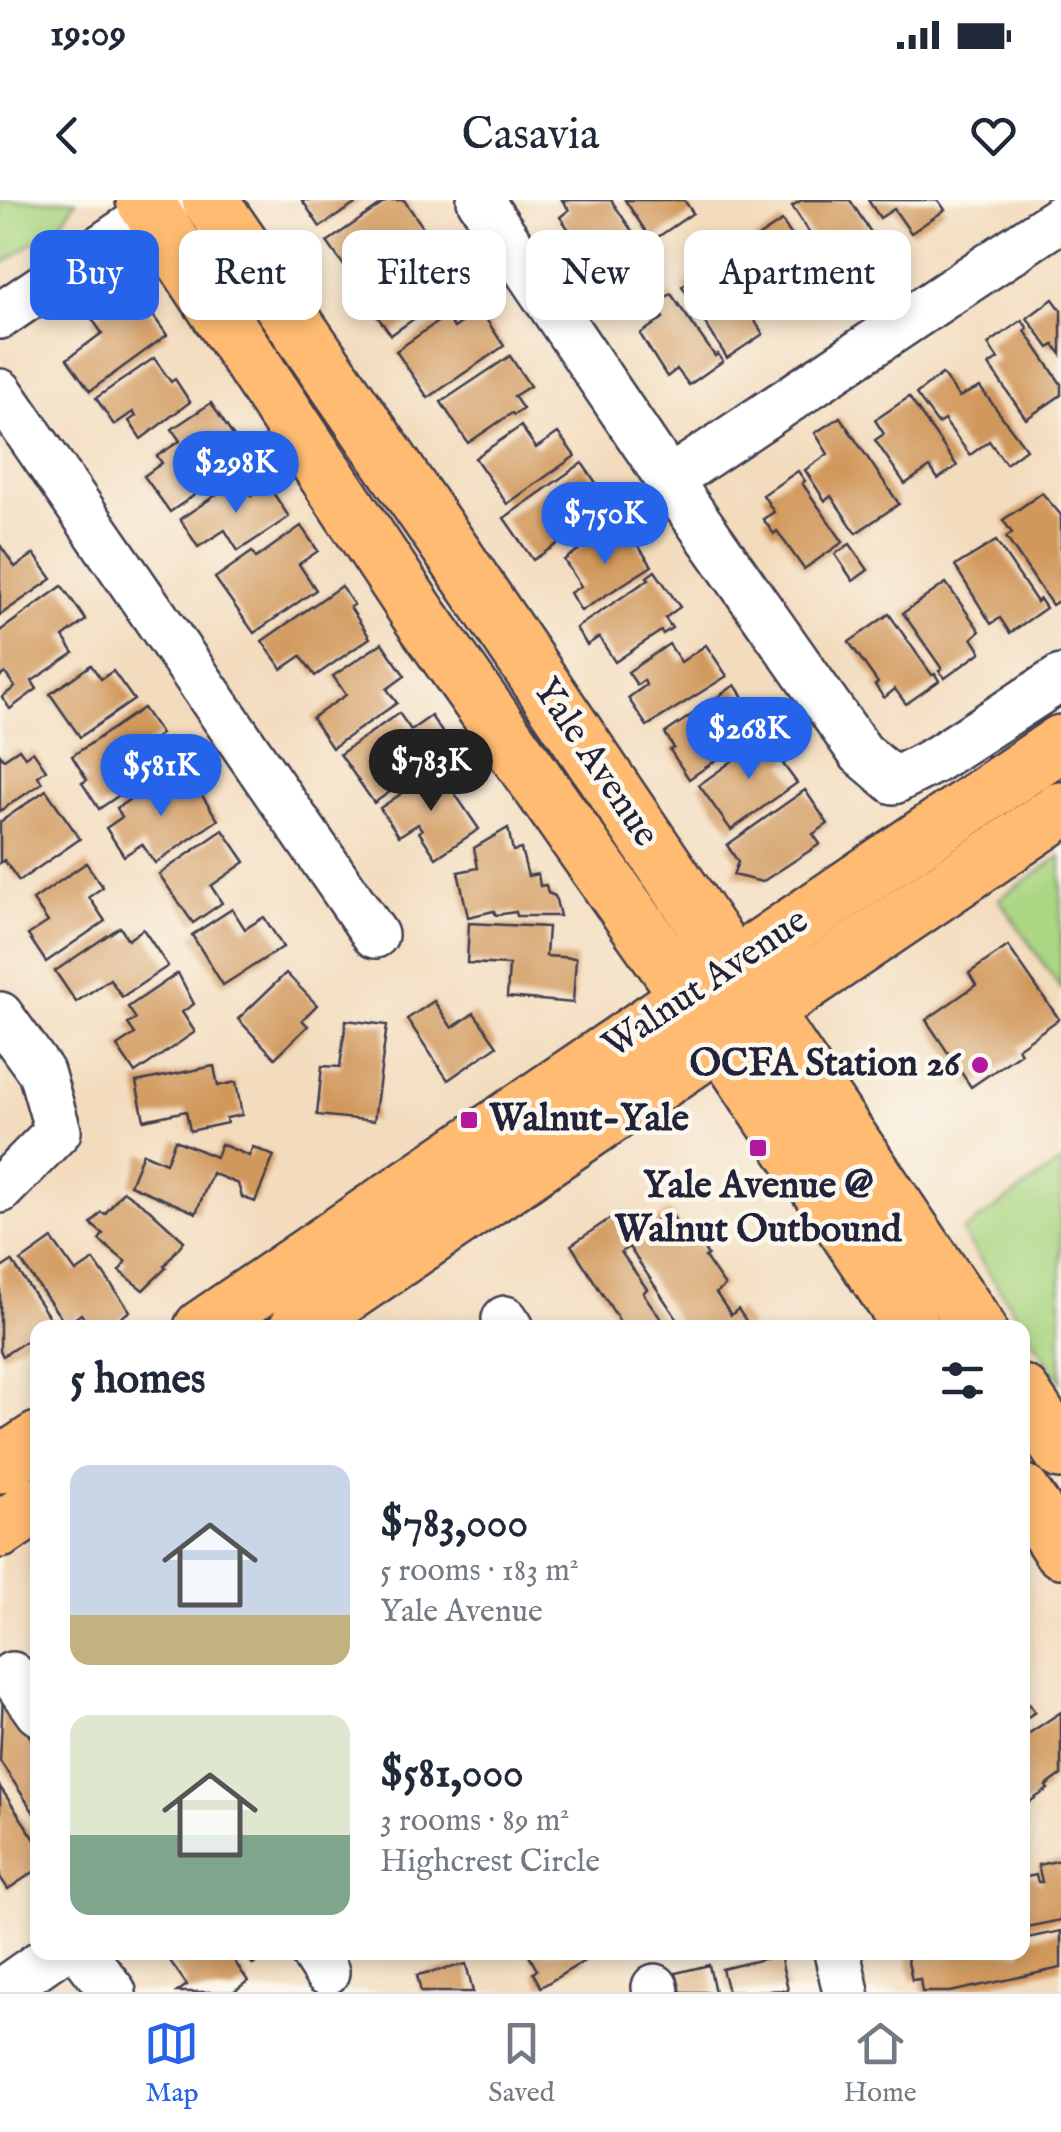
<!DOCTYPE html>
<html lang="en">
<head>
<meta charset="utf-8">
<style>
	:root { --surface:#fff; --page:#f2f2f3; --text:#1f2937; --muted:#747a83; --line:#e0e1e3; --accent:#2563eb }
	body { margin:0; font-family:"IM FELL English",serif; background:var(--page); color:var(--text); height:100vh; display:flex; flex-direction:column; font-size:38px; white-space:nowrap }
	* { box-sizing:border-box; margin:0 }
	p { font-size:32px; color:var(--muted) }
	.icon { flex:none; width:55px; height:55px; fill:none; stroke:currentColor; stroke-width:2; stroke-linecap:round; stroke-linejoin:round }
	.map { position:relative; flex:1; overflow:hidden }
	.drawer { position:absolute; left:30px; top:1120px; width:1000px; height:640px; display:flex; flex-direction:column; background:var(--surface); border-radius:20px; box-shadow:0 5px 15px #0003 }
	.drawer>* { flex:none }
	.hud { position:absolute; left:30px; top:30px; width:1002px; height:90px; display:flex; gap:20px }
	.price { position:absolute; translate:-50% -85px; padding:0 22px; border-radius:35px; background:var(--accent); color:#fff; font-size:32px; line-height:65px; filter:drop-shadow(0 2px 5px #0008) }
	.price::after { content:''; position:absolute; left:50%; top:60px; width:30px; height:22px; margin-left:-15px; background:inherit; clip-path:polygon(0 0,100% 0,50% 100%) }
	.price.on { background:#222; color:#fff }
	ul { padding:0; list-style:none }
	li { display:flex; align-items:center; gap:30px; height:250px; padding:0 40px }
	li span { display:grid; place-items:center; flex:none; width:280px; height:200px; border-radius:20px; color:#555 }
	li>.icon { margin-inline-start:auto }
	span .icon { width:120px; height:120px; fill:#fffc; stroke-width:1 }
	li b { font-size:42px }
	h2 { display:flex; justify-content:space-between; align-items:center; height:120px; padding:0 40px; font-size:42px }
	.pill { padding:0 35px; border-radius:20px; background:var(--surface); box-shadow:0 5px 15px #0003; font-size:35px; line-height:90px }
	.pill.on { background:var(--accent); color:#fff }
	.status { display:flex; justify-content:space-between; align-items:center; height:70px; padding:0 50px; background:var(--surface); direction:ltr }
	.status svg { height:28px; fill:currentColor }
	header { display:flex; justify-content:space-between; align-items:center; height:130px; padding:0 40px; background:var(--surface); font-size:45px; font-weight:600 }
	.dock { display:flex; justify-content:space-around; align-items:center; height:140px; border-top:2px solid var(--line); background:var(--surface); font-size:28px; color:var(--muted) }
	.dock a { display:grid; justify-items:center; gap:5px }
	.dock .on { color:var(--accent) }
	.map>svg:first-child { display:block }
	.green { fill:#abd683; stroke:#667c5f; stroke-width:2.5 }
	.building { fill:#d1985c }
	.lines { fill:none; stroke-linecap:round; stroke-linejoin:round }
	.minor-casing { stroke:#413e4f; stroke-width:50 }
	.major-casing { stroke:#413e4f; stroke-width:60 }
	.minor { stroke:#fff; stroke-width:45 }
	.major { stroke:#ffbb71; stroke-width:55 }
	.poi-dot { fill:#b5179e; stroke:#fbf7ec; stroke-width:4 }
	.labels { text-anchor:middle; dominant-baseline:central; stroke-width:9; stroke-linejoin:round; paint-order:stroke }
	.street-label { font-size:38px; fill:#22223b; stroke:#fbf7ec }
	.poi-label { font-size:38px; font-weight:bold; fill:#22223b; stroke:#fbf7ec; text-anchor:end }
</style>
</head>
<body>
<div class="status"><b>19:09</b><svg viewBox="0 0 49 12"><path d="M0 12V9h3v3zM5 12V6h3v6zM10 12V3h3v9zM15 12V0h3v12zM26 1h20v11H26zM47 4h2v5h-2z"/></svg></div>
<header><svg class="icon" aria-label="back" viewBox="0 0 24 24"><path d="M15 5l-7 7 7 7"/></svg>Casavia<svg class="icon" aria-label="heart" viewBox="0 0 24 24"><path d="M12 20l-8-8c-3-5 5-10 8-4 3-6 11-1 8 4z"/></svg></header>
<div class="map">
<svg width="1061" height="1792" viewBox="0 0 1061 1792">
	<rect width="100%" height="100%" fill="#fbf7ec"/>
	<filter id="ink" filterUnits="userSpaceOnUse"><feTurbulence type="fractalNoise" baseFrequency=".01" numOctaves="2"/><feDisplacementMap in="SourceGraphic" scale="20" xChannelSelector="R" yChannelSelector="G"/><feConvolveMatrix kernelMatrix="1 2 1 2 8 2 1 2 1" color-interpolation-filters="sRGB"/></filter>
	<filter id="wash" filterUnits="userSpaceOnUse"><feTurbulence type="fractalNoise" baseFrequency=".0048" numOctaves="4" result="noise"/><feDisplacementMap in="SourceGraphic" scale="40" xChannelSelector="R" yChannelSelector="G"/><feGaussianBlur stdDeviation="2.25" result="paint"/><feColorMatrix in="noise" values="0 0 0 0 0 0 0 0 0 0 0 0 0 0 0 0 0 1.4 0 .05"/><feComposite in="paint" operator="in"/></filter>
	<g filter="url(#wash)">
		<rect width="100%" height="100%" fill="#f3dcbe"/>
		<!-- green -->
		<g class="green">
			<path d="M0,0H76L63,21L0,66Z"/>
			<path d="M1061,656V789L999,699Z"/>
			<path d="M1061,962V1182L962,1032Z"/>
		</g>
		<g id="blocks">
			<!-- building -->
			<g class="building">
				<path d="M302,0H361L320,27Z"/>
				<path d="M388,0H404L427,33L359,80L351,67L347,70L327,42Z"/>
				<path d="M562,0H611L636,37L611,54L607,48L594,57L587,56L560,17L569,10Z"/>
				<path d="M625,0H684L693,13L652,41Z"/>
				<path d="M802,0H850L883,51L840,79L792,6Z"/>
				<path d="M868,0H938L945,10L911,33L894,9L880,18Z"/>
				<path d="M782,21L807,59L813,55L833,86L798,110L780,84L767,93L738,50Z"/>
				<path d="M435,45L456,74L439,86L446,96L391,135L372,109L377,105L368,93Z"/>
				<path d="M723,58L753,105L757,103L763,112L753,118L763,134L727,158L682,86Z"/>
				<path d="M134,89L167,135L90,191L67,159L102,133L92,119Z"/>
				<path d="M671,94L715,156L718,154L723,161L689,185L677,169L667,177L640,134L663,118L655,105Z"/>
				<path d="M1053,99L1061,110V154L1054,145L1049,148L1027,118Z"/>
				<path d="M480,110L504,146L428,198L396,151L446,116L454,128Z"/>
				<path d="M1022,120L1028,129L1025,131L1061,184V195L1026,219L989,165L998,159L988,144Z"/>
				<path d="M510,156L530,186L514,196L523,209L514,215L512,213L468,243L441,202Z"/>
				<path d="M154,158L171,182L175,179L190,202L141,239L129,221L136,216L133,212L114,225L96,198Z"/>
				<path d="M942,174L959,197L980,187L1026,249L1006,264L989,241L970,255L944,220L938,224L916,194Z"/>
				<path d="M909,197L957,266L938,279L930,267L905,284L875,240L884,234L875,220Z"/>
				<path d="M211,203L248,258L170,312L144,276L162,263L157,256L180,241L172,229Z"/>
				<path d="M840,217L899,304L856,333L831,296L825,301L805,270L828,254L815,233Z"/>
				<path d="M521,226L536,248L558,233L575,256L507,304L475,258Z"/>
				<path d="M582,263L606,297L590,308L597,318L533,360L504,318Z"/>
				<path d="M798,271L805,281L802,283L843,342L804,369L777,331L774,334L763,319L774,312L763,295Z"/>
				<path d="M240,279L251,296L268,285L289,317L238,351L225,330L198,347L180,319Z"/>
				<path d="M1042,293L1061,315V399L1052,405L1006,337L1012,333L1003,320Z"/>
				<path d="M301,326L318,351L299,364L316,390L254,433L215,378L252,352L256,358Z"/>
				<path d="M606,331L613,341L628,331L652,366L581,411L570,393L581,386L564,360Z"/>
				<path d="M996,341L1037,402L1040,399L1046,408L1010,433L1000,418L991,424L955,366Z"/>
				<path d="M850,344L868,370L853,381L835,354Z"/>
				<path d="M0,345L15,367L34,354L52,379L0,415Z"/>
				<path d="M655,371L680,407L665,418L672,428L663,434L661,431L615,462L599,437L587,445L576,428L649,379L647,377Z"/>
				<path d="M946,383L980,431L972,438L981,452L945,478L939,471L942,469L903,413Z"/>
				<path d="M62,386L86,420L63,437L74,453L32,481L37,489L10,509L2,497L15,487L5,473L0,477V431Z"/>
				<path d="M341,386L354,405L350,407L370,438L315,476L301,456L282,469L262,441Z"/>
				<path d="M889,414L932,475L935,474L939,481L906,504L895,489L884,498L875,485L878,483L849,442Z"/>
				<path d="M382,443L405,476L387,489L397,503L332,548L312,518L346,495L333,476Z"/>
				<path d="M669,444L681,462L706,445L727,476L647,526L628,498L646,485L644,480L637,485L628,472Z"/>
				<path d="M91,465L101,479L113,471L134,500L80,537L50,494Z"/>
				<path d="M735,485L756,517L739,528L747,539L689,579L670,550L674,548L665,533Z"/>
				<path d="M143,508L161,534L135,552L150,574L99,609L82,583L87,580L72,556Z"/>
				<path d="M399,513L411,530L431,516L453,548L374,603L340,554Z"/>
				<path d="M771,533L789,560L783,564L797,583L731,630L699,585Z"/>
				<path d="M19,549L25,557L33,551L46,570L38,576L42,583L0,611V554L4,559Z"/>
				<path d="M438,569L479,629L436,658L419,632L422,630L418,624L399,636L380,608Z"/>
				<path d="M170,572L186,596L197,588L218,620L155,663L142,644L124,656L106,628L122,617L117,608Z"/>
				<path d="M46,590L80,639L19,681L4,660L0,663V622Z"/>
				<path d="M805,590L828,624L813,634L820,644L762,682L733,675L738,662L727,645Z"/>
				<path d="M508,628L513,651L521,649L528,676L538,674L540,686L546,685L548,693L555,696L560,716H517L516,712L496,715L494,711L468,717L458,672L478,668L474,648Z"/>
				<path d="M223,630L245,662L211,686L222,703L193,723L159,674Z"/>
				<path d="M86,663L103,687L89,697L105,721L46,762L28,735L48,722L33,700Z"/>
				<path d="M232,709L245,729L264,717L283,747L223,785L192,735Z"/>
				<path d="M469,723L548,727L546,756L576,758L573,803L507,797L509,765L467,763Z"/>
				<path d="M120,727L128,740L143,729L168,766L122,797L110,779L76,802L55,771Z"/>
				<path d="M1008,746L1059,819L1018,848L1021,853L971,887L926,820L976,785L969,773Z"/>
				<path d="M178,773L194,804L182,812L195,832L135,873L117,846L135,834L128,824L136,819L128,807Z"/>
				<path d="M286,773L317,805L302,820L308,826L275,858L238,819Z"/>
				<path d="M434,801L452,828L474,813L497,846L448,880L407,819Z"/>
				<path d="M346,820L387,825L374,921L317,915L322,866L340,867Z"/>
				<path d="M214,866L218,886L236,882L242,915L226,918L227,923L190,931L186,911L144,920L136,882Z"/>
				<path d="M175,940L216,957L221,944L249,956L253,947L274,956L255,1002L242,997L238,984L212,973L196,1013L130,985L143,953L166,963Z"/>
				<path d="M123,991L149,1009L184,1041L164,1066L166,1068L143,1090L119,1071L126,1062L99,1040L103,1034L91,1024L101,1012L105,1014Z"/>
				<path d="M669,1011L688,1038L693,1034L708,1055L705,1057L725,1086L716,1093L731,1115L738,1109L751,1128H683L629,1047L621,1052L647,1089L643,1093L667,1128H624L571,1045L618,1013L633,1036Z"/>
				<path d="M52,1039L76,1072L94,1060L130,1111L107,1128H90L81,1114L66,1125L21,1061Z"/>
				<path d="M12,1061L53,1123L38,1128V1133L3,1156L0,1151V1069Z"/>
				<path d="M1022,1494L1035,1512L1022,1521Z"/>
				<path d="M3,1495L38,1549V1619L0,1561Z"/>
				<path d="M1061,1512V1575L1046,1586L1048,1589L1022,1607V1538Z"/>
				<path d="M0,1587L38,1644V1669L8,1689L0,1677Z"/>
				<path d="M1061,1660V1720L1022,1728V1678L1036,1675L1038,1682H1042L1038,1665Z"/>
				<path d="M1061,1731V1768L950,1792H922L920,1779L912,1780L906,1752H941L942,1757L960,1752H1022V1739Z"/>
				<path d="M158,1752H228L248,1781L233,1792H177L187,1785L166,1755L162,1758Z"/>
				<path d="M244,1752H271L253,1765Z"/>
				<path d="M527,1752H582L586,1760L541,1787L533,1773L537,1770Z"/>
				<path d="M780,1755L788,1790L728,1792L722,1769Z"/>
				<path d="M466,1764L473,1792H421L417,1775Z"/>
				<path d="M709,1765L715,1792H681L676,1773Z"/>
			</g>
		</g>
	</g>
	<g filter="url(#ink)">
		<use href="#blocks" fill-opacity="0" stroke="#413e4f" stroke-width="2.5"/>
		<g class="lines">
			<!-- minor casing -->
			<g class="minor-casing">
				<g id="minor">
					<path d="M480,0L669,280L861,553L894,581L935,560L1061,478"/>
					<path d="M0,116L171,0"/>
					<path d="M0,192L375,735"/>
					<path d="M669,280L1061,18"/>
					<path d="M0,815L41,872L58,931L0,990"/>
					<path d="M505,1119L511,1128"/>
					<path d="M12,1475L38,1512"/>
					<path d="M82,1752L113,1792"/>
					<path d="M313,1752L326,1772"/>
					<path d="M837,1752L846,1792"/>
					<path d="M655,1787L656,1792"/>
					<path d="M0,1792L57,1752"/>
				</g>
			</g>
			<!-- major casing -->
			<g class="major-casing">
				<g id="major">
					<path d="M144,0L420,416L721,842L912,1128"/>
					<path d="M210,0L454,354L978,1128"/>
					<path d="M202,1128L1061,543"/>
					<path d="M297,1128L1061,610"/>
					<path d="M1022,1193L1061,1251"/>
					<path d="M0,1265L38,1240"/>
					<path d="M1022,1292L1061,1350"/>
					<path d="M0,1330L38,1304"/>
				</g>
			</g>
			<!-- minor -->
			<use href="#minor" class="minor"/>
			<!-- major -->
			<use href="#major" class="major"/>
		</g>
	</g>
	<!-- markers -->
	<g class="poi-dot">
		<circle cx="980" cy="865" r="10"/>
		<rect x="459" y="910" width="20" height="20" rx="5"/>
		<rect x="748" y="938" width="20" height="20" rx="5"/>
	</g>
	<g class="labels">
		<!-- street labels -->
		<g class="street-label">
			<text transform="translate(595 563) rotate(56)">Yale Avenue</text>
			<text transform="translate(706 784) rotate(-34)">Walnut Avenue</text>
		</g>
		<!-- poi labels -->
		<g class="poi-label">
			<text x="960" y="865">OCFA Station 26</text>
			<text x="489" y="920" text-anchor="start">Walnut-Yale</text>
			<text x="758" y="987" text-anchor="middle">Yale Avenue @<tspan x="758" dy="44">Walnut Outbound</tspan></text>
		</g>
	</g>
</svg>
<b class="price" style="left:236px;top:316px">$298K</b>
<b class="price" style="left:605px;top:367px">$750K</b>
<b class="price" style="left:749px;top:582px">$268K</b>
<b class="price on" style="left:431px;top:614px">$783K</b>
<b class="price" style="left:161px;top:619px">$581K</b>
<div class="hud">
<a class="pill on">Buy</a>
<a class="pill">Rent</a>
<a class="pill">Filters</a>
<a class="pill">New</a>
<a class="pill">Apartment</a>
</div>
<section class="drawer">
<h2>5 homes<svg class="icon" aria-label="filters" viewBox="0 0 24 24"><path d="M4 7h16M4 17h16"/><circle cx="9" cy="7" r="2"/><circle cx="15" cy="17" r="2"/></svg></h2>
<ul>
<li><span style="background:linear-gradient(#c9d6e8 75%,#c2b280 0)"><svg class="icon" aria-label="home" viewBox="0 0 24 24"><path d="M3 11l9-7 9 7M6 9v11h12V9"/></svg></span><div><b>$783,000</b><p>5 rooms · 183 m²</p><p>Yale Avenue</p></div></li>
<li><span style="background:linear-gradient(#dfe7d0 60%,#7fa58c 0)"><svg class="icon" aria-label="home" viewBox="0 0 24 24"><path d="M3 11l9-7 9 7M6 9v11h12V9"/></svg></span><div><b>$581,000</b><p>3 rooms · 89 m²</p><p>Highcrest Circle</p></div></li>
</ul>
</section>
</div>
<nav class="dock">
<a class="on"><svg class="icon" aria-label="map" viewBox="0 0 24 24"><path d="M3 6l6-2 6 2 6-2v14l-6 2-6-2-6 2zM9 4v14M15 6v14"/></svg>Map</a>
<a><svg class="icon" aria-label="saved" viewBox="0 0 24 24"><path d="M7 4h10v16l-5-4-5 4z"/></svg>Saved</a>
<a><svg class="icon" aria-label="home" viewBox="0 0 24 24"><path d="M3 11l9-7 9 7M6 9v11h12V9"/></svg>Home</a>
</nav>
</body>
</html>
